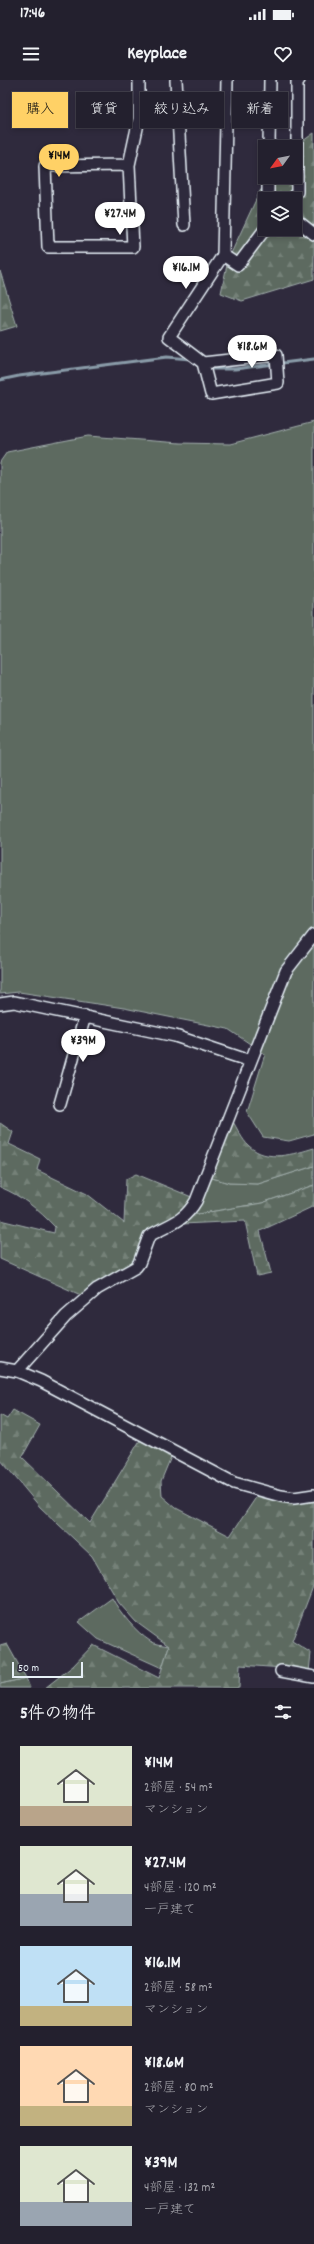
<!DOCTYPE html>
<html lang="ja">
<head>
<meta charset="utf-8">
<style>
	:root { --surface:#23202e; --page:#2b2836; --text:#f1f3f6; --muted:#a3a3aa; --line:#403e4a; --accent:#ffd166 }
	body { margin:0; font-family:Dekko,"Klee One",sans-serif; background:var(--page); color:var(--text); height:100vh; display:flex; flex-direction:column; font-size:15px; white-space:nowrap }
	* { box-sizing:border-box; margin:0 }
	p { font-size:13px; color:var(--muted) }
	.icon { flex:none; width:22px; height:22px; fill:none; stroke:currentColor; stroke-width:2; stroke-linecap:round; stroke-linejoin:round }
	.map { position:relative; height:1608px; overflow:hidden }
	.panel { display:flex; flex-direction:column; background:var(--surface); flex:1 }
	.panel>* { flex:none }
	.top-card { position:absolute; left:12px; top:12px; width:290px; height:36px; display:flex; gap:8px }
	.needle { width:26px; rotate:237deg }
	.controls { position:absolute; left:258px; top:60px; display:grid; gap:8px }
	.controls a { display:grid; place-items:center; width:44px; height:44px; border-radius:0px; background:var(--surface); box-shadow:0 2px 6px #0003,0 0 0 1px var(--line); font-size:20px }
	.scale { position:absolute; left:12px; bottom:10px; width:71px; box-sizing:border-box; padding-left:4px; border:2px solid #e8f1f8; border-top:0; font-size:11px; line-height:14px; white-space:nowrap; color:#e8f1f8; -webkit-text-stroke:3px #2f2a3d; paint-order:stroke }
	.price { position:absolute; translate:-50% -34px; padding:0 9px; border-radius:14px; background:#fff; color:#222; font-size:13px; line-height:26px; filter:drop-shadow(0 1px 2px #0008) }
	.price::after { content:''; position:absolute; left:50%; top:24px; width:12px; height:9px; margin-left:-6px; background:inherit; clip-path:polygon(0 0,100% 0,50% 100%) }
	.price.current { background:var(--accent); color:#111 }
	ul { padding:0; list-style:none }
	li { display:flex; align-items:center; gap:12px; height:100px; padding:0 20px }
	li span { display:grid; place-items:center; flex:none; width:112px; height:80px; border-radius:0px; color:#555 }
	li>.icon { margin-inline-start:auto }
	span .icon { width:48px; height:48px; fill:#fffc; stroke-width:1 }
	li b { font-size:17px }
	h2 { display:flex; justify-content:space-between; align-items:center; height:48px; padding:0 20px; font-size:17px }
	.pill { padding:0 14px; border-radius:0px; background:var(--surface); box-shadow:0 2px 6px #0003,0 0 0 1px var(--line); font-size:14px; line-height:36px }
	.pill.current { background:var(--accent); color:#111 }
	.status { display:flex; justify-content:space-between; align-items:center; height:28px; padding:0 20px; background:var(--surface); direction:ltr }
	.status svg { height:11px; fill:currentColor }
	header { display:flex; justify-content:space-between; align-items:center; height:52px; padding:0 20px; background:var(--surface); font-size:18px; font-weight:700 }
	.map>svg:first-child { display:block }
	.green { fill:#5d6b61; stroke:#a2aeac }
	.forest { fill:url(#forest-firs); stroke:#a2aeac; fill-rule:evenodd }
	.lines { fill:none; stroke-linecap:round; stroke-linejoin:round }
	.stream { stroke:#8a9ca9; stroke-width:3 }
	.minor-casing { stroke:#e8f1f8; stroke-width:14 }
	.minor { stroke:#2f2a3d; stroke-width:11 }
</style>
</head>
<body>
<div class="status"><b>17:46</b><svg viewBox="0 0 49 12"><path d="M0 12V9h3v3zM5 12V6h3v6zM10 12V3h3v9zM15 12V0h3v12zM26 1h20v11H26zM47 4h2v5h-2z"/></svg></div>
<header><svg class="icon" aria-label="menu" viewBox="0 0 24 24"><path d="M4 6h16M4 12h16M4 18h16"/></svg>Keyplace<svg class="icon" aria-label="heart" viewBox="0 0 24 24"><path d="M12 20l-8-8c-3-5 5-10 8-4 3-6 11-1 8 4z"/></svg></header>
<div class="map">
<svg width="314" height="1608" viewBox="0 0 314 1608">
	<defs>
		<pattern id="forest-firs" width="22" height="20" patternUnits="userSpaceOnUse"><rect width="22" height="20" fill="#5d6b61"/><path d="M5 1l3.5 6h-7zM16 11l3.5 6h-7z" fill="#748178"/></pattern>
	</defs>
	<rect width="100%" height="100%" fill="#2f2a3d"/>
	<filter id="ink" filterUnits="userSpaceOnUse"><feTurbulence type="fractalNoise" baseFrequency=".025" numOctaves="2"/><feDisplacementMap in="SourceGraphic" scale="8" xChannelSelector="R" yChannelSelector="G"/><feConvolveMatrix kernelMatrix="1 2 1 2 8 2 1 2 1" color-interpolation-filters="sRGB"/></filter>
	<g filter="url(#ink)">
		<!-- green -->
		<g class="green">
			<path d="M314,342V1054L289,1061L263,1057L247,1032L265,974L228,949L124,928L19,912L0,914V382L7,372L88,356L180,363L230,364Z"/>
			<path d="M314,1086V1105L262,1123L192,1135L209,1097L229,1103L258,1104Z"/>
			<path d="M112,1518C120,1533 136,1552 150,1561C155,1564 163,1565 169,1566L162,1588L98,1559L79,1542Z"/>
			<path d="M26,1598L30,1608H0V1604Z"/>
		</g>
		<!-- forest -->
		<g class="forest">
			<path d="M314,53V199L242,221L221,213L228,180L260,111L271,97H295L296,66ZM265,119H295V149H265Z"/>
			<path d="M0,191L17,246L0,251Z"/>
			<path d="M232,1040C237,1048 242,1060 249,1066C267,1083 294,1074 314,1068V1086L258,1104L229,1103L209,1097Z"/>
			<path d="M0,1043L13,1052L9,1064L40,1079L37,1090L87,1114L124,1143L126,1099L136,1094L194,1118L186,1129L145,1155L137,1180L83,1216L0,1179V1140L54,1153L55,1147C39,1130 22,1116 0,1107Z"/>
			<path d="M314,1105V1126L260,1151L271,1193L257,1196L245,1141L182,1144L192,1135L262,1123Z"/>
			<path d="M13,1330L40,1345L22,1377L90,1443L142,1357L173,1372L161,1401L162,1416L176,1428L230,1456L259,1413L314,1418V1504L292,1561L311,1573L309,1592L284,1588L240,1585L239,1608H45L73,1586L93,1565L159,1598L169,1566L136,1542L119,1523L92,1476L40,1427L0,1379V1335L7,1339Z"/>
			<path d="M7,1564L26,1598L0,1604V1566Z"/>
		</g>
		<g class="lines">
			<!-- stream -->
			<g class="stream">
				<path d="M206,289H235L314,279"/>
				<path d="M0,300L19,296L167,277L190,279"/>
			</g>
			<!-- minor casing -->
			<g class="minor-casing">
				<g id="minor">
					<path d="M176,0L184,145"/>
					<path d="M227,0L223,175L238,185L265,149"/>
					<path d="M269,67L270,0"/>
					<path d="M129,85L45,86L48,167H133L129,85L139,39V0"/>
					<path d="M268,119V97"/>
					<path d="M291,119L297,112V0H299"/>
					<path d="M295,139L314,154"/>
					<path d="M203,283L211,314L278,303L276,275L203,283L169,257L223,175"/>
					<path d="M0,924L14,922L175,956L250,981"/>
					<path d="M60,1024L85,936"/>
					<path d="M0,1288L17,1291L41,1301L234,1403L281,1416L294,1418L314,1415"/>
					<path d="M17,1291L66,1236L97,1209L136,1187L139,1183L149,1156C169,1144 183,1143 196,1121L286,891L314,855"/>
					<path d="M281,1591L314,1597"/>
				</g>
			</g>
			<!-- minor -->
			<use href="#minor" class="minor"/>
		</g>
	</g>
</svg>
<div class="controls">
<a><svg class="needle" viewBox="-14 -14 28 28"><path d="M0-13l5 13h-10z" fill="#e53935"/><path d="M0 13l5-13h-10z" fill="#a3a3aa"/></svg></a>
<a><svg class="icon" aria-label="layers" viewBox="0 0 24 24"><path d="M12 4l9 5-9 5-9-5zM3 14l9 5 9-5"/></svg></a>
</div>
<div class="scale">50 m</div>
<b class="price current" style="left:59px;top:98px">¥14M</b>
<b class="price" style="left:120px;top:156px">¥27.4M</b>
<b class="price" style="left:186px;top:210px">¥16.1M</b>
<b class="price" style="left:252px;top:289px">¥18.6M</b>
<b class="price" style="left:83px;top:983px">¥39M</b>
<div class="top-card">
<a class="pill current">購入</a>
<a class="pill">賃貸</a>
<a class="pill">絞り込み</a>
<a class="pill">新着</a>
</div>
</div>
<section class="panel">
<h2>5件の物件<svg class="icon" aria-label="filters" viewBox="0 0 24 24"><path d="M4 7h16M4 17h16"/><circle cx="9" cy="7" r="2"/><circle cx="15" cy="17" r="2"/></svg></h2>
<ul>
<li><span style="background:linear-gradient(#dfe7d0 75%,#b9a48a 0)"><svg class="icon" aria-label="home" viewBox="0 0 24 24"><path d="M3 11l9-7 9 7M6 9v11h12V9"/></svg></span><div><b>¥14M</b><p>2部屋 · 54 m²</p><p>マンション</p></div></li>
<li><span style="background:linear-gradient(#dfe7d0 60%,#9aa5b1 0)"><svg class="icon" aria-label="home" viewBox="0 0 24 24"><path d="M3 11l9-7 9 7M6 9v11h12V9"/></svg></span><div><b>¥27.4M</b><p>4部屋 · 120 m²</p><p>一戸建て</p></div></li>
<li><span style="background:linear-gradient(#bfe0f5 75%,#c2b280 0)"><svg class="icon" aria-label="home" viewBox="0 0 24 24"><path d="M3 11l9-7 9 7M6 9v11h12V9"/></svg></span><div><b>¥16.1M</b><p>2部屋 · 58 m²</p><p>マンション</p></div></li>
<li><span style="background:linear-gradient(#ffd9b3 75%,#c2b280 0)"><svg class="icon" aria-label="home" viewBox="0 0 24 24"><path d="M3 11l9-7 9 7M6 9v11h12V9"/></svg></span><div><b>¥18.6M</b><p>2部屋 · 80 m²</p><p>マンション</p></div></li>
<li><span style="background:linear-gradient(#dfe7d0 70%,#9aa5b1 0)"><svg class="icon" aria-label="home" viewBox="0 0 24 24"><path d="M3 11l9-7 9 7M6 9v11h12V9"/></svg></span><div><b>¥39M</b><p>4部屋 · 132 m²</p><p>一戸建て</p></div></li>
</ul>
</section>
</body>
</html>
